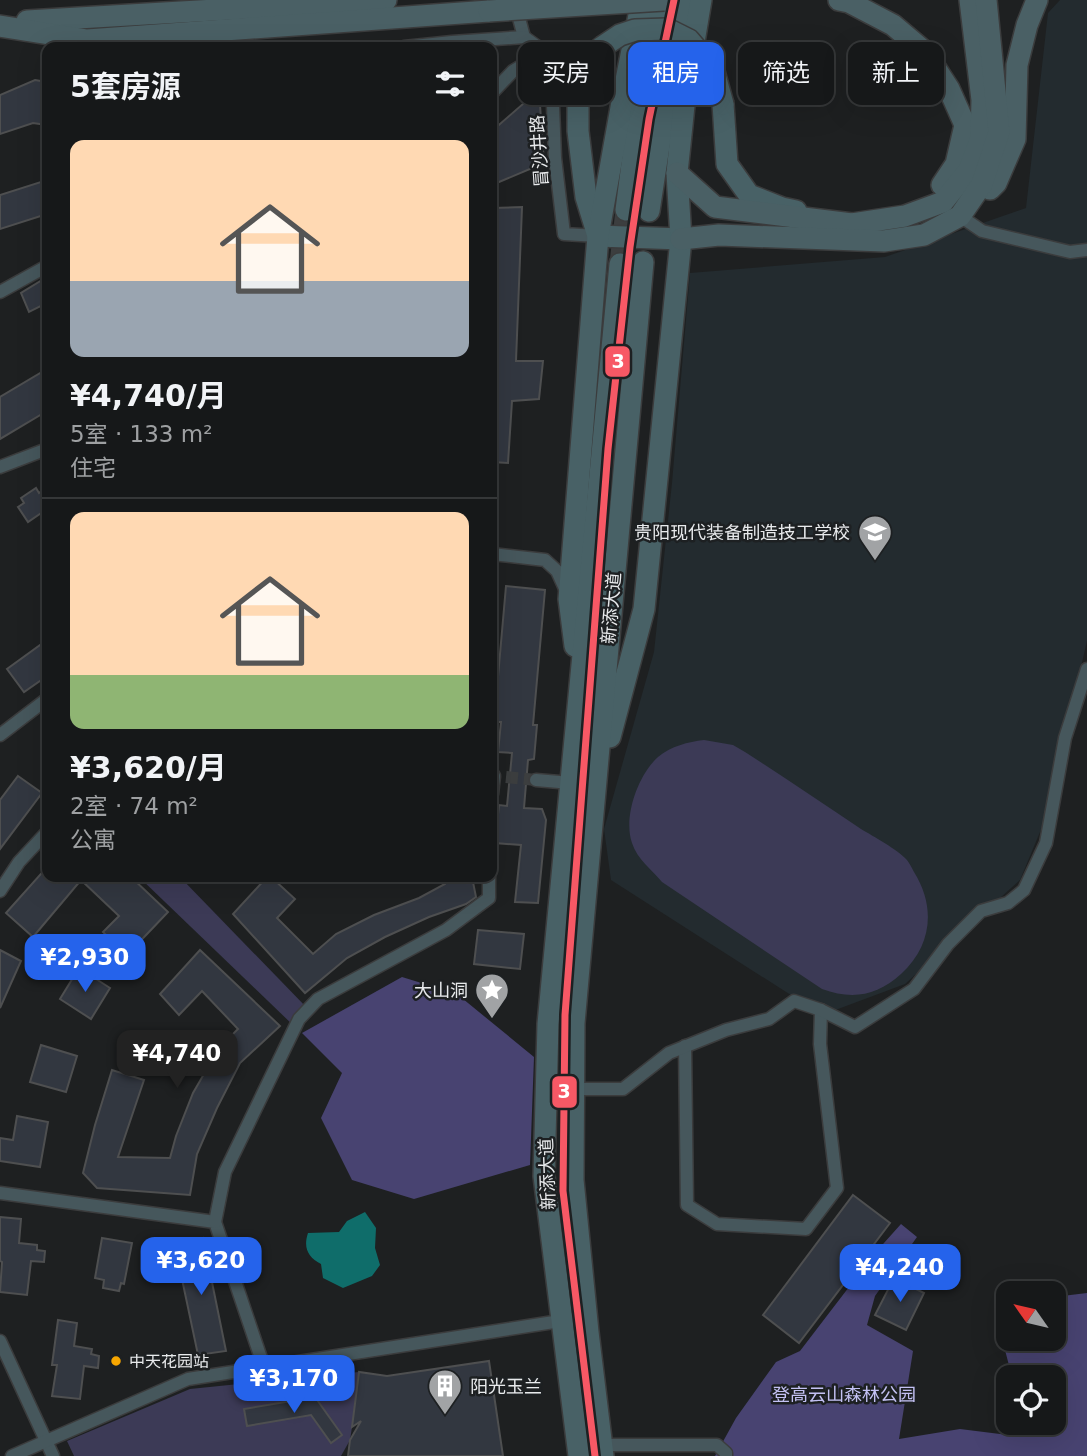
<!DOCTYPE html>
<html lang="zh">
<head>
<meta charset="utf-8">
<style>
	:root { --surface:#161819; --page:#232526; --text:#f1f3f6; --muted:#9ea0a2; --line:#353738; --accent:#2563eb }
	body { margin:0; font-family:"DejaVu Sans","Noto Sans SC",sans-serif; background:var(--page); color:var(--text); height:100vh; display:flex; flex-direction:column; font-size:26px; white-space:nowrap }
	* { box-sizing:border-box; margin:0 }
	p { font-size:23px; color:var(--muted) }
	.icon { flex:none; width:38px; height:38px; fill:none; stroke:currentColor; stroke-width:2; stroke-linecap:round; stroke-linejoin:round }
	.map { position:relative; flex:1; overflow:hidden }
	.side { position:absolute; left:42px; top:42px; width:455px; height:840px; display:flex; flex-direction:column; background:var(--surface); border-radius:14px; box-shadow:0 7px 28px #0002,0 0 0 2px var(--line) }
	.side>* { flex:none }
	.top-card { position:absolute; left:518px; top:42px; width:464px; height:63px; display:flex; gap:14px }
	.needle { width:46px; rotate:304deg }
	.fabs { position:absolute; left:996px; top:1281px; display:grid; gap:14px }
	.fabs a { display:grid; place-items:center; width:70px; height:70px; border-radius:14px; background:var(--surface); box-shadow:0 7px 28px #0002,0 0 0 2px var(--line); font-size:35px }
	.price { position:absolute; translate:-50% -60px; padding:0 16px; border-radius:14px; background:var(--accent); color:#fff; font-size:23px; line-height:46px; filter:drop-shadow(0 2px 4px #0008) }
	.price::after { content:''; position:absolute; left:50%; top:42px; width:21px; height:16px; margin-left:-10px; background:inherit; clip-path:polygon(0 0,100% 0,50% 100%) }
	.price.current { background:#222; color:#fff }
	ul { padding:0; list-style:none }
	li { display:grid; align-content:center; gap:14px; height:371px; padding:0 28px }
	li+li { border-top:2px solid var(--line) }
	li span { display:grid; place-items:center; height:217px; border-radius:14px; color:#555 }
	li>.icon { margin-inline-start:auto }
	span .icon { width:126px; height:126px; fill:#fffc; stroke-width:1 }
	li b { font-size:30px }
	h2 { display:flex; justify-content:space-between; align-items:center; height:84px; padding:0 28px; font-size:30px }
	.tag { padding:0 24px; border-radius:14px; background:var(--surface); box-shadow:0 7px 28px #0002,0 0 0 2px var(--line); font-size:24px; line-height:63px }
	.tag.current { background:var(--accent); color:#fff }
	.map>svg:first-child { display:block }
	.built { fill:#232b2f }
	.green { fill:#3c3a56 }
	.forest { fill:#484371 }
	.water { fill:#0f6d6a }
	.building { fill:#323740; stroke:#4e4f50; stroke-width:2 }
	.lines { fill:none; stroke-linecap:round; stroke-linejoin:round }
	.minor-tunnel { stroke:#3c3e3f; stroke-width:12; stroke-dasharray:12 6; stroke-linecap:butt }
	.primary-tunnel { stroke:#3c3e3f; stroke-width:21; stroke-dasharray:21 10; stroke-linecap:butt }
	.minor-casing { stroke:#3b3c3d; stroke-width:15 }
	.primary-casing { stroke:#3b3c3d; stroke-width:24 }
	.trunk-casing { stroke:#3b3c3d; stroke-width:24 }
	.minor { stroke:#46575c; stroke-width:12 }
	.primary { stroke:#486166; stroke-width:21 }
	.trunk { stroke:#4a6065; stroke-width:21 }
	.primary-bridge-casing { stroke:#3b3c3d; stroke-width:24; stroke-linecap:butt }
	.trunk-bridge-casing { stroke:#3b3c3d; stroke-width:24; stroke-linecap:butt }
	.primary-bridge { stroke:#486166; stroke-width:21 }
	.trunk-bridge { stroke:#4a6065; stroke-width:21 }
	.metro-1-casing { stroke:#1d2022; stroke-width:12 }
	.metro-1 { stroke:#f75865; stroke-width:7 }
	.bus-dot { fill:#f7a600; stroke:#1d2022; stroke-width:2.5 }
	.labels { text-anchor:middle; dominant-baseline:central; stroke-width:5; stroke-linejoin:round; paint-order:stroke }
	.bus-label { font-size:16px; fill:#e8eaec; stroke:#1d2022; text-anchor:start }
	.street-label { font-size:18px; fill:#e8eaec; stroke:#1d2022 }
	.poi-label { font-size:18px; fill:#e8eaec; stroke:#1d2022; text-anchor:end }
	.park-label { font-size:18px; fill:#c3c1f3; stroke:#1d2022 }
	.line-badge { stroke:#1d2022; stroke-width:2.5 }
	.badge-label { font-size:19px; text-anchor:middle; font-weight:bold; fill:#fff }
</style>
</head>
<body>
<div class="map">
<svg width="1087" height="1456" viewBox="0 0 1087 1456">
	<rect width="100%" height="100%" fill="#1e2021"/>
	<!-- built -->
	<path class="built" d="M1060,0H1087V641L1045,820L1020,880L905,984L822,1015L611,880L604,829L654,652L672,483L690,273L885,257L1026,208L1048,13Z"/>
	<!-- green -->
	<g class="green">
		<path d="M704,740L733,745L745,752C784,777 822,803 861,829C873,836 898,850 906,859C909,862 912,868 914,872C936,907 932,946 901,974C877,996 852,1000 822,989L662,882C652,870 637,859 632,843C623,817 638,775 658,757C671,746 688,742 704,740Z"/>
		<path d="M139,877H180L308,1009L295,1027Z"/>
		<path d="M359,1372L358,1388L350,1440L341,1456H74L67,1441L190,1389Z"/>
	</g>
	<!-- forest -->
	<g class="forest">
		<path d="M402,977L457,994L534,1057L530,1165L414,1199L352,1180L321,1118L342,1073L302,1033Z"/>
		<path d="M901,1224L917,1237L875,1296L867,1325L913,1351L899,1439L960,1429L1025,1437L1022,1423H1054V1377H1012L1005,1350L1008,1339H1054V1297L1087,1293V1456H715L736,1418L776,1362L800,1351L875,1253Z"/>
	</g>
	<!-- water -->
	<path class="water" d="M365,1212L376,1228L375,1248L380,1265L372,1276L343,1288L323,1278L321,1264C308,1257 303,1248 308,1233L339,1232L347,1221Z"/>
	<!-- building -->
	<g class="building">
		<path d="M35,80L47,82V125L33,123L0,134V95Z"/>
		<path d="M539,90L544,163L492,185V131Z"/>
		<path d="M47,180V214L0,229V195Z"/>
		<path d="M522,207L516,361H543L539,399L512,401L508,463L492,462V208Z"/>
		<path d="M47,277V303L29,312L21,293Z"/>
		<path d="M47,369V411L0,439V397Z"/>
		<path d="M47,487V509L28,522L18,507L24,503L21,498L36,488L39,493Z"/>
		<path d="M506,586L545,590L533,725H537L534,759L528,760L524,808L542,809L546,820L538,903L515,902L521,845L495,843L499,805L507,806L512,753L498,752L501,722H494Z"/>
		<path d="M47,640V676L24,692L7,669Z"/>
		<path d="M18,776L42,793L0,849V800Z"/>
		<path d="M47,867V877H131L168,912L127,955L103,932L119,916L81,880L33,937L6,913Z"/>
		<path d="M267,877H271L295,899L277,918L313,954L336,934L374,915L419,898L445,884L444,877H472L476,897L466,904L429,917L385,937L347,958L305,993L233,914Z"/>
		<path d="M478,930L524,934L520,969L474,964Z"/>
		<path d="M0,950L21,961L0,1008Z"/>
		<path d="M200,950L280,1026L240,1063L217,1108L197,1154L190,1195L97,1188L83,1173L95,1125L112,1070L144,1080L118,1157L170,1158L176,1136L193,1093L219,1048L238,1029L202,991L179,1015L160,994Z"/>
		<path d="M79,968L110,988L91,1019L60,999Z"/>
		<path d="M41,1045L77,1056L66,1092L30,1082Z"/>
		<path d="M17,1116L48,1122L40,1167L0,1161V1138L13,1140Z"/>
		<path d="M853,1195L890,1223L799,1343L763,1315Z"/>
		<path d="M0,1217L21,1219L19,1243L37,1245V1250L45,1251L44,1262L31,1261L27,1295L0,1292L2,1262L0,1261Z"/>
		<path d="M102,1238L132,1243L124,1284L121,1283L119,1291L103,1288L104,1280L95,1278Z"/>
		<path d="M203,1238L226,1351L198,1355L175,1246Z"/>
		<path d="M894,1278L924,1293L906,1330L875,1315Z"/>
		<path d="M58,1320L77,1323L74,1346L92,1349L91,1354L99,1356L98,1368L84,1366L80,1399L52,1396L57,1365H52Z"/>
		<path d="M489,1361L503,1456H348L350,1440L361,1421L352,1427L359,1372L387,1376Z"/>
		<path d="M315,1397L342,1435L331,1443L311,1415L247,1426L244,1409Z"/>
	</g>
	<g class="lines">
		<!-- minor-tunnel -->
		<path class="minor-tunnel" d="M506,777L536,780"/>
		<!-- primary-tunnel -->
		<path class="primary-tunnel" d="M620,264L626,210"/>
		<!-- minor casing -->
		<g class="minor-casing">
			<g id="minor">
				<path d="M515,3L524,37"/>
				<path d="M404,47L452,42L524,37L545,52L552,80L555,158L564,234L598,236"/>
				<path d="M492,93L513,71L545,52"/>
				<path d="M960,216L982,231L1070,252L1087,250"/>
				<path d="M0,292L47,266"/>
				<path d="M0,467L47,449"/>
				<path d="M492,554L545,560L557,571L567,593"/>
				<path d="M0,735L47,699"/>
				<path d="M492,773L494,776L492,794"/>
				<path d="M536,780L571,783"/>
				<path d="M0,891L19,862L47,832"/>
				<path d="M685,1046L687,1205L717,1224L806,1229L837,1188L820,1044L821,1010"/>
				<path d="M573,1089H623L669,1053L726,1030L769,1019L794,1001L821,1010L855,1027L914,989L948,944L981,911L1008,903L1024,890L1046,843L1065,738L1087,669"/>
				<path d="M0,1193L215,1222L264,1367"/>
				<path d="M215,1222L225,1172L299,1019L318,999L446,930L489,898V877"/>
				<path d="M0,1341L53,1456"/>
				<path d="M602,1445H717L726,1453V1456"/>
				<path d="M12,1456L188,1379L586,1317"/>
			</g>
		</g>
		<!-- primary casing -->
		<g class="primary-casing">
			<g id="primary">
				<path d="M602,47L587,59L578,84V131L586,197L598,236L681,239"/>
				<path d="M723,104L727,164L749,195L782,208L796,211"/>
				<path d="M626,210L645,64L660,0"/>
				<path d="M649,211L671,69L686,0"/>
				<path d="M575,646L569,599L598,236L625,85L640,10L644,0"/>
				<path d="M610,737L644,609L681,239L677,173L685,96L701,0"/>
				<path d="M579,1456L544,1176L548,1024L620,264"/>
				<path d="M603,1456L588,1332L573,1180L574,1023L643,262"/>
			</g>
		</g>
		<!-- trunk casing -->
		<g class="trunk-casing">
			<g id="trunk">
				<path d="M839,0L849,2L893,25L925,52L949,89L965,125L956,164L942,185"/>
				<path d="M27,21L386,0"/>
				<path d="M0,26L87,40L489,11"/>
				<path d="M677,173L715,207L852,224L905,216L943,202L969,170L981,138L982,100L970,0"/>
				<path d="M990,189L996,183L1015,139L1017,65L1027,25L1037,0"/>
				<path d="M681,239L719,235L884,241L924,235L960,216L982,184L999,132L986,0"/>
			</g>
		</g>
		<!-- minor -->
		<use href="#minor" class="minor"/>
		<!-- primary -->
		<use href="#primary" class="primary"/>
		<!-- trunk -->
		<use href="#trunk" class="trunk"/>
		<!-- primary-bridge casing -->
		<g class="primary-bridge-casing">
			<path id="primary-bridge" d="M602,47L620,35L635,30L667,29L689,40L713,68L723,104"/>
		</g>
		<!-- trunk-bridge casing -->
		<g class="trunk-bridge-casing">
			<path id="trunk-bridge" d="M489,11L664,0"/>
		</g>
		<!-- primary-bridge -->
		<use href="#primary-bridge" class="primary-bridge"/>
		<!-- trunk-bridge -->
		<use href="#trunk-bridge" class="trunk-bridge"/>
		<!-- metro-1 casing -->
		<g class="metro-1-casing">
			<path id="metro-1" d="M595,1456L563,1191L565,1015L608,449L630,247L649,119L674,0"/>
		</g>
		<!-- metro-1 -->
		<use href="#metro-1" class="metro-1"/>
	</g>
	<!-- icons -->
	<defs>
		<g id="school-pin" transform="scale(1.75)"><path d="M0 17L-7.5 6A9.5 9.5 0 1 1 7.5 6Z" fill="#a1a3a5" stroke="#1d2022"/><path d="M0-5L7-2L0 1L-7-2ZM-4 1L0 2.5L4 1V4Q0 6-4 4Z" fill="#fff"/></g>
		<g id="sight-pin" transform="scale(1.75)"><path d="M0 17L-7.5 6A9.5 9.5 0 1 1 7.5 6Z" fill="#a1a3a5" stroke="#1d2022"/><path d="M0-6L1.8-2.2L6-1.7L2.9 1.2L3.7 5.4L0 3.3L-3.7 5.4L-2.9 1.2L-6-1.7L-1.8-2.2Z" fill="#fff"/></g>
		<g id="building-pin" transform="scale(1.75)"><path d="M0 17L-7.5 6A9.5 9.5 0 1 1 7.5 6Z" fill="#a1a3a5" stroke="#1d2022"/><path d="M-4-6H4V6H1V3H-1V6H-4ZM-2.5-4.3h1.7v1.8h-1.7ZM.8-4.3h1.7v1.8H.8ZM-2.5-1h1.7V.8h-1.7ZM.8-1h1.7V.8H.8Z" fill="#fff"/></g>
	</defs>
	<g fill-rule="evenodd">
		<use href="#school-pin" x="875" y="532"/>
		<use href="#sight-pin" x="492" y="990"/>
		<use href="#building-pin" x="445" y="1386"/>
	</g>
	<!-- markers -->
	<circle class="bus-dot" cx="116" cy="1361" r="6"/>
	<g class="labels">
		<!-- bus labels -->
		<g class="bus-label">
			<text x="129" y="1361">中天花园站</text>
		</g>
		<!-- street labels -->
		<g class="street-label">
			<text transform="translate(539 151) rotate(-94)">冒沙井路</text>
			<text transform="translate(611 608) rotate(-85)">新添大道</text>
			<text transform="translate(547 1174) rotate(-92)">新添大道</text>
		</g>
		<!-- poi labels -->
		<g class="poi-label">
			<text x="850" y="532">贵阳现代装备制造技工学校</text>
			<text x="468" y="990">大山洞</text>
			<text x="470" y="1386" text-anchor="start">阳光玉兰</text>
		</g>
		<!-- park labels -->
		<g class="park-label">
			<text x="844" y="1394">登高云山森林公园</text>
		</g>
	</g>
	<g class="line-badge">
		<rect x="604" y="345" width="27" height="33" rx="7" fill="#f75865"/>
		<rect x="551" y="1075" width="27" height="34" rx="7" fill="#f75865"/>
	</g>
	<g class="badge-label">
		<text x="618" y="368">3</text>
		<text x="564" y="1098">3</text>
	</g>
</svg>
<div class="fabs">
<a><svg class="needle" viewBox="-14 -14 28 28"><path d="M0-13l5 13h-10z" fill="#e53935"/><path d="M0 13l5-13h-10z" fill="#9ea0a2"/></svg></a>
<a><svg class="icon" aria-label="locate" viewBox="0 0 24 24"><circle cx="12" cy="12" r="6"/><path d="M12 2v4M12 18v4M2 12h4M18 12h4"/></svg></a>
</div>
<b class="price" style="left:85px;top:994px">¥2,930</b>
<b class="price current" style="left:177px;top:1090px">¥4,740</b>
<b class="price" style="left:201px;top:1297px">¥3,620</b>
<b class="price" style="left:900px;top:1304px">¥4,240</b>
<b class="price" style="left:294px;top:1415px">¥3,170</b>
<div class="top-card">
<a class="tag">买房</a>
<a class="tag current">租房</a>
<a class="tag">筛选</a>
<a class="tag">新上</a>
</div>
<section class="side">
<h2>5套房源<svg class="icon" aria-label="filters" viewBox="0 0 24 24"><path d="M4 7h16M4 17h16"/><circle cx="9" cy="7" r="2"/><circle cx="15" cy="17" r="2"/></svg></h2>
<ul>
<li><span style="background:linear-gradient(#ffd9b3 65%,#9aa5b1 0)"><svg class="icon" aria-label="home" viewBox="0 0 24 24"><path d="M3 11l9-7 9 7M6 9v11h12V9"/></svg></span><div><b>¥4,740/月</b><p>5室 · 133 m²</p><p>住宅</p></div></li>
<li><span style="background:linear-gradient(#ffd9b3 75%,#8fb573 0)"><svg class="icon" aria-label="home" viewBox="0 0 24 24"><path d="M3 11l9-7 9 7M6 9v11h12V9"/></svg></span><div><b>¥3,620/月</b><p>2室 · 74 m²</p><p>公寓</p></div></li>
</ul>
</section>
</div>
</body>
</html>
